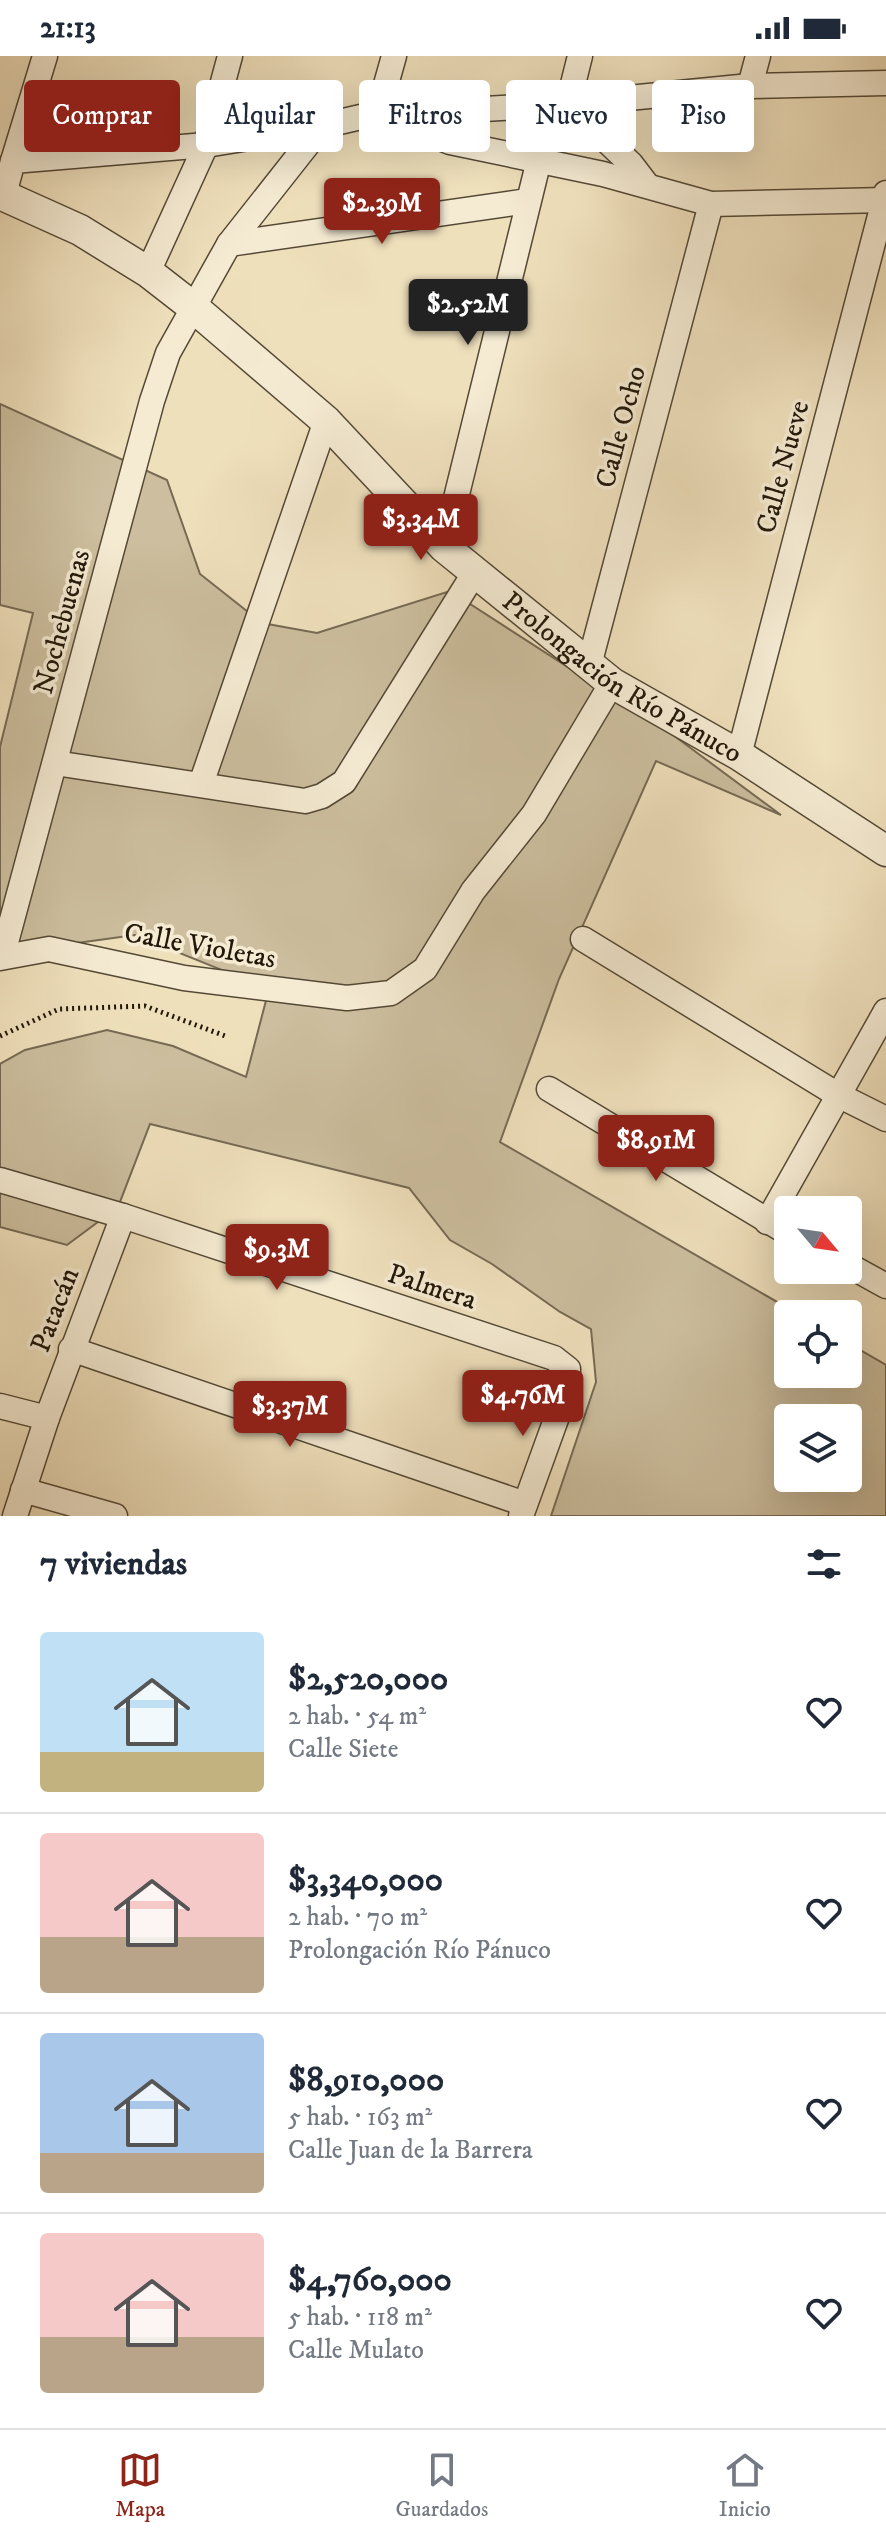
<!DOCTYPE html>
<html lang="es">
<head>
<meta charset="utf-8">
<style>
	:root { --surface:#fff; --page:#f6f6f7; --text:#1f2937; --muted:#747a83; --line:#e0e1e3; --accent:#8f2418 }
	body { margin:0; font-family:"IM FELL DW Pica",serif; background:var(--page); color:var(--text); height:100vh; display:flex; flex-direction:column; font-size:30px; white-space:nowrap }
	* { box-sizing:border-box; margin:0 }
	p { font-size:26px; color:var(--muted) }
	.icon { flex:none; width:44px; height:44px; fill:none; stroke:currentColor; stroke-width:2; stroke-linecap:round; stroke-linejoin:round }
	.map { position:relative; height:1460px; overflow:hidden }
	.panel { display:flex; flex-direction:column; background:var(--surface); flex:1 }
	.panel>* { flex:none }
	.banner { position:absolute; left:24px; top:24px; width:838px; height:72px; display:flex; gap:16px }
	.needle { width:52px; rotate:119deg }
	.controls { position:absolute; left:774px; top:1140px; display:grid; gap:16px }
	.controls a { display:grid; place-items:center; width:88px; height:88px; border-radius:8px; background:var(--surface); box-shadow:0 8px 32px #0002; font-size:40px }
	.price { position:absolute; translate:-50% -68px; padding:0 18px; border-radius:8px; background:var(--accent); color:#fff; font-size:26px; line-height:52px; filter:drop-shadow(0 2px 4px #0008) }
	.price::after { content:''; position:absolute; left:50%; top:48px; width:24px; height:18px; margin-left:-12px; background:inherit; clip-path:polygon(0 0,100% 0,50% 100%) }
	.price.current { background:#222; color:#fff }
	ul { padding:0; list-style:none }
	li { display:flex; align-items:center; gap:24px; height:200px; padding:0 40px }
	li+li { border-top:2px solid var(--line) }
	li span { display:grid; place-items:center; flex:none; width:224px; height:160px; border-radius:8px; color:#555 }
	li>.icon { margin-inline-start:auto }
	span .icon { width:96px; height:96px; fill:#fffc; stroke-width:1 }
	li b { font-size:34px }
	h2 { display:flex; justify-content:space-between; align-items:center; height:96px; padding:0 40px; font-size:34px }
	.chip { padding:0 28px; border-radius:8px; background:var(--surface); box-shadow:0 8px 32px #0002; font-size:28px; line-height:72px }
	.chip.current { background:var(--accent); color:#fff }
	.status { display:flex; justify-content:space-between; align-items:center; height:56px; padding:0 40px; background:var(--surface); direction:ltr }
	.status svg { height:22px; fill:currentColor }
	.tab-bar { display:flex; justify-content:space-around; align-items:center; height:112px; border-top:2px solid var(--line); background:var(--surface); font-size:22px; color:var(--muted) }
	.tab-bar a { display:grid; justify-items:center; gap:4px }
	.tab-bar .current { color:var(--accent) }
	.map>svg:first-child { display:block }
	.green { fill:#ccbe9e; stroke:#766a54; stroke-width:2; fill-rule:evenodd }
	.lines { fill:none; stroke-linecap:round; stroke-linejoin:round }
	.minor-casing { stroke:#544936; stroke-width:27 }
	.tertiary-casing { stroke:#544936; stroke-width:33 }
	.path { stroke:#211709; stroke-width:5; stroke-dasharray:2 4; stroke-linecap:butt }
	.minor { stroke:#f5ebd3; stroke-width:24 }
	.tertiary { stroke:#f5ebd3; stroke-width:30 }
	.labels { text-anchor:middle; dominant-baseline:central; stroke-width:7; stroke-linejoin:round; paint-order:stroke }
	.street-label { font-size:28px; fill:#211709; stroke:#f5ebd3 }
</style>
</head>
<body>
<div class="status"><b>21:13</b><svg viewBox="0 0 49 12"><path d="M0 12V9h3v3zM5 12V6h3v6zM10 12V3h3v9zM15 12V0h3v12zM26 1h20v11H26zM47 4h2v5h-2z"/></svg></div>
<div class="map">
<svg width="886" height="1460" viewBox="0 0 886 1460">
	<rect width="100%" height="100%" fill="#efe0bc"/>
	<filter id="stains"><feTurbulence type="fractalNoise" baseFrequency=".0025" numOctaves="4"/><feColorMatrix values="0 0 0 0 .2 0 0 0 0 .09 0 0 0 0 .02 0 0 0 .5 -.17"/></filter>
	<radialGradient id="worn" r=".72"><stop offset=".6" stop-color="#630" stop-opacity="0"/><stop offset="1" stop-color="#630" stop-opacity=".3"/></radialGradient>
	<!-- green -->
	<path class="green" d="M0,348L167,424L200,518L262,567L317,577L450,535L673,679L781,759L656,705L559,923L500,1086L798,1258H788V1318H848V1287L886,1309V1460H551L596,1326L591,1273L560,1256L492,1208L450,1184L409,1132L150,1068L118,1151L67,1189L0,1171V1008L25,994L107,974L173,990L246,1021L269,933L135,879L48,891L0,902V691L33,557L0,549ZM788,1362H848V1422H788Z"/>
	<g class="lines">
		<!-- minor casing -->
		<g class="minor-casing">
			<g id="minor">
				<path d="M394,0L378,57L450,86L603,118L711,148L886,144"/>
				<path d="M580,0L568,48L631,108L647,129"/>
				<path d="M750,30L758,0"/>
				<path d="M13,105L45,0"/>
				<path d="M4,138L13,105L206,89L322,70L378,57L433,56L568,48L750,30L886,27"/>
				<path d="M229,188L528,145"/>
				<path d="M148,216L206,89L230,0"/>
				<path d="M444,491L539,104"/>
				<path d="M589,609L711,148"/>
				<path d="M739,699L886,137"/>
				<path d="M55,707L305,745L322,740L344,726L475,516"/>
				<path d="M201,728L326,365"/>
				<path d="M583,883L838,1039L886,1063"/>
				<path d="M2,901L152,345L168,297L229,188L322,70"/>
				<path d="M0,902L49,893L184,922L347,942L391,937L425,913L473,835L534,758L612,627"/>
				<path d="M549,1033L788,1177"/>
				<path d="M0,1124L123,1160L554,1302L568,1313L567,1333L521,1460"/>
				<path d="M767,1166L886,955"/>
				<path d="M848,1209L886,1230"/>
				<path d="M71,1293L525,1448"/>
				<path d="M0,1350L47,1362"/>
				<path d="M23,1434L115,1460"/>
				<path d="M15,1460L47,1362L123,1160"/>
			</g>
		</g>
		<!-- tertiary casing -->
		<g class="tertiary-casing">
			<g id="tertiary">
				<path id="s1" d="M0,138L80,174L148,216L193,251L326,365L444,491L612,627L739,699L886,795"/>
			</g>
		</g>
		<!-- path -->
		<path class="path" d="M0,980L59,953L145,950L228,981"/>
		<!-- minor -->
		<use href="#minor" class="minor"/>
		<!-- tertiary -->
		<use href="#tertiary" class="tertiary"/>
	</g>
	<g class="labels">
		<!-- street labels -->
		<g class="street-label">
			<text transform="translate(621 371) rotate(-75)">Calle Ocho</text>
			<text transform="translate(783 411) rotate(-75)">Calle Nueve</text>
			<text transform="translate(62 566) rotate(-75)">Nochebuenas</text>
			<text stroke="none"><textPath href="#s1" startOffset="794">Prolongación Río Pánuco</textPath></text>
			<text transform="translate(200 890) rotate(10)">Calle Violetas</text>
			<text transform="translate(432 1231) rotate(18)">Palmera</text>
			<text transform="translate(55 1254) rotate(-69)">Patacán</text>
		</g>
	</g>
	<rect width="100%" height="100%" filter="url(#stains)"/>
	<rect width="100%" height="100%" fill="url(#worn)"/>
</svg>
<div class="controls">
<a><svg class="needle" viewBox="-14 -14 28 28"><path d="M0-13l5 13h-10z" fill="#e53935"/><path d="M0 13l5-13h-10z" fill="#747a83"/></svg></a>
<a><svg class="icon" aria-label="locate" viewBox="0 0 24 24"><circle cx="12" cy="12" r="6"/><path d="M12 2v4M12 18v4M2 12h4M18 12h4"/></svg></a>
<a><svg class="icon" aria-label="layers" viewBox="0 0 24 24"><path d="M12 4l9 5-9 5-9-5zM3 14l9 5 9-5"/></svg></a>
</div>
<b class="price" style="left:382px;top:190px">$2.39M</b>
<b class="price current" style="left:468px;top:291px">$2.52M</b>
<b class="price" style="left:421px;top:506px">$3.34M</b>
<b class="price" style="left:656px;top:1127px">$8.91M</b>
<b class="price" style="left:277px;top:1236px">$9.3M</b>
<b class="price" style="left:523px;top:1382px">$4.76M</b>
<b class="price" style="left:290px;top:1393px">$3.37M</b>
<div class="banner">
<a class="chip current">Comprar</a>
<a class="chip">Alquilar</a>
<a class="chip">Filtros</a>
<a class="chip">Nuevo</a>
<a class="chip">Piso</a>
</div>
</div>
<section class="panel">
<h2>7 viviendas<svg class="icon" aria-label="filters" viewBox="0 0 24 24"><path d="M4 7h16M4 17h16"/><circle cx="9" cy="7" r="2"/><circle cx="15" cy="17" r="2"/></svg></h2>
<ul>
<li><span style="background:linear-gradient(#bfe0f5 75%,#c2b280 0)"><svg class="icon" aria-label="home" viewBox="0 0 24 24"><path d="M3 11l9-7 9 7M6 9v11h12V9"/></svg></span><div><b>$2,520,000</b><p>2 hab. · 54 m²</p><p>Calle Siete</p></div><svg class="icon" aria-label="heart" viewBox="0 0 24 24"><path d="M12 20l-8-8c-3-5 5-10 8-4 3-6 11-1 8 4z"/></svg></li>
<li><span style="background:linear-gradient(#f6c9c9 65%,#b9a48a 0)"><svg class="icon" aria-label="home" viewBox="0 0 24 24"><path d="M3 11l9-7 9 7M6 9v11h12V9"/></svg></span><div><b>$3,340,000</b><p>2 hab. · 70 m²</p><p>Prolongación Río Pánuco</p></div><svg class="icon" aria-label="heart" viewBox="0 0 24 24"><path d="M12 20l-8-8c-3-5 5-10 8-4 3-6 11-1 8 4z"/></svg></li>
<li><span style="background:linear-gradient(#a9c7e8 75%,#b9a48a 0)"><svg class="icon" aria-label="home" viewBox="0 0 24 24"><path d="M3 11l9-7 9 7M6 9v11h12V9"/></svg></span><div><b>$8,910,000</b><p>5 hab. · 163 m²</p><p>Calle Juan de la Barrera</p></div><svg class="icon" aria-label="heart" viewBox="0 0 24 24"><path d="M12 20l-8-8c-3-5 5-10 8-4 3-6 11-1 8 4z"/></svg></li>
<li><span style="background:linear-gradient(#f6c9c9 65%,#b9a48a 0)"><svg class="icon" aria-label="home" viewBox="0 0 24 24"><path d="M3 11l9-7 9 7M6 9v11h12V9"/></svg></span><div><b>$4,760,000</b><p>5 hab. · 118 m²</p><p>Calle Mulato</p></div><svg class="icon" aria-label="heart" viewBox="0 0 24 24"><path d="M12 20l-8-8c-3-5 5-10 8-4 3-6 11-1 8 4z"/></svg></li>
</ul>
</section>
<nav class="tab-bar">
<a class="current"><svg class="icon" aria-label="map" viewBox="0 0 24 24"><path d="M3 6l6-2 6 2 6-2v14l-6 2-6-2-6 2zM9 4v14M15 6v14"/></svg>Mapa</a>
<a><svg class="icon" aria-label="saved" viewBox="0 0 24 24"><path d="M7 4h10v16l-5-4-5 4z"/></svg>Guardados</a>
<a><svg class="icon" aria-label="home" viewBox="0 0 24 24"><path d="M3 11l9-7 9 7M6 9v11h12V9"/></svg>Inicio</a>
</nav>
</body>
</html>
